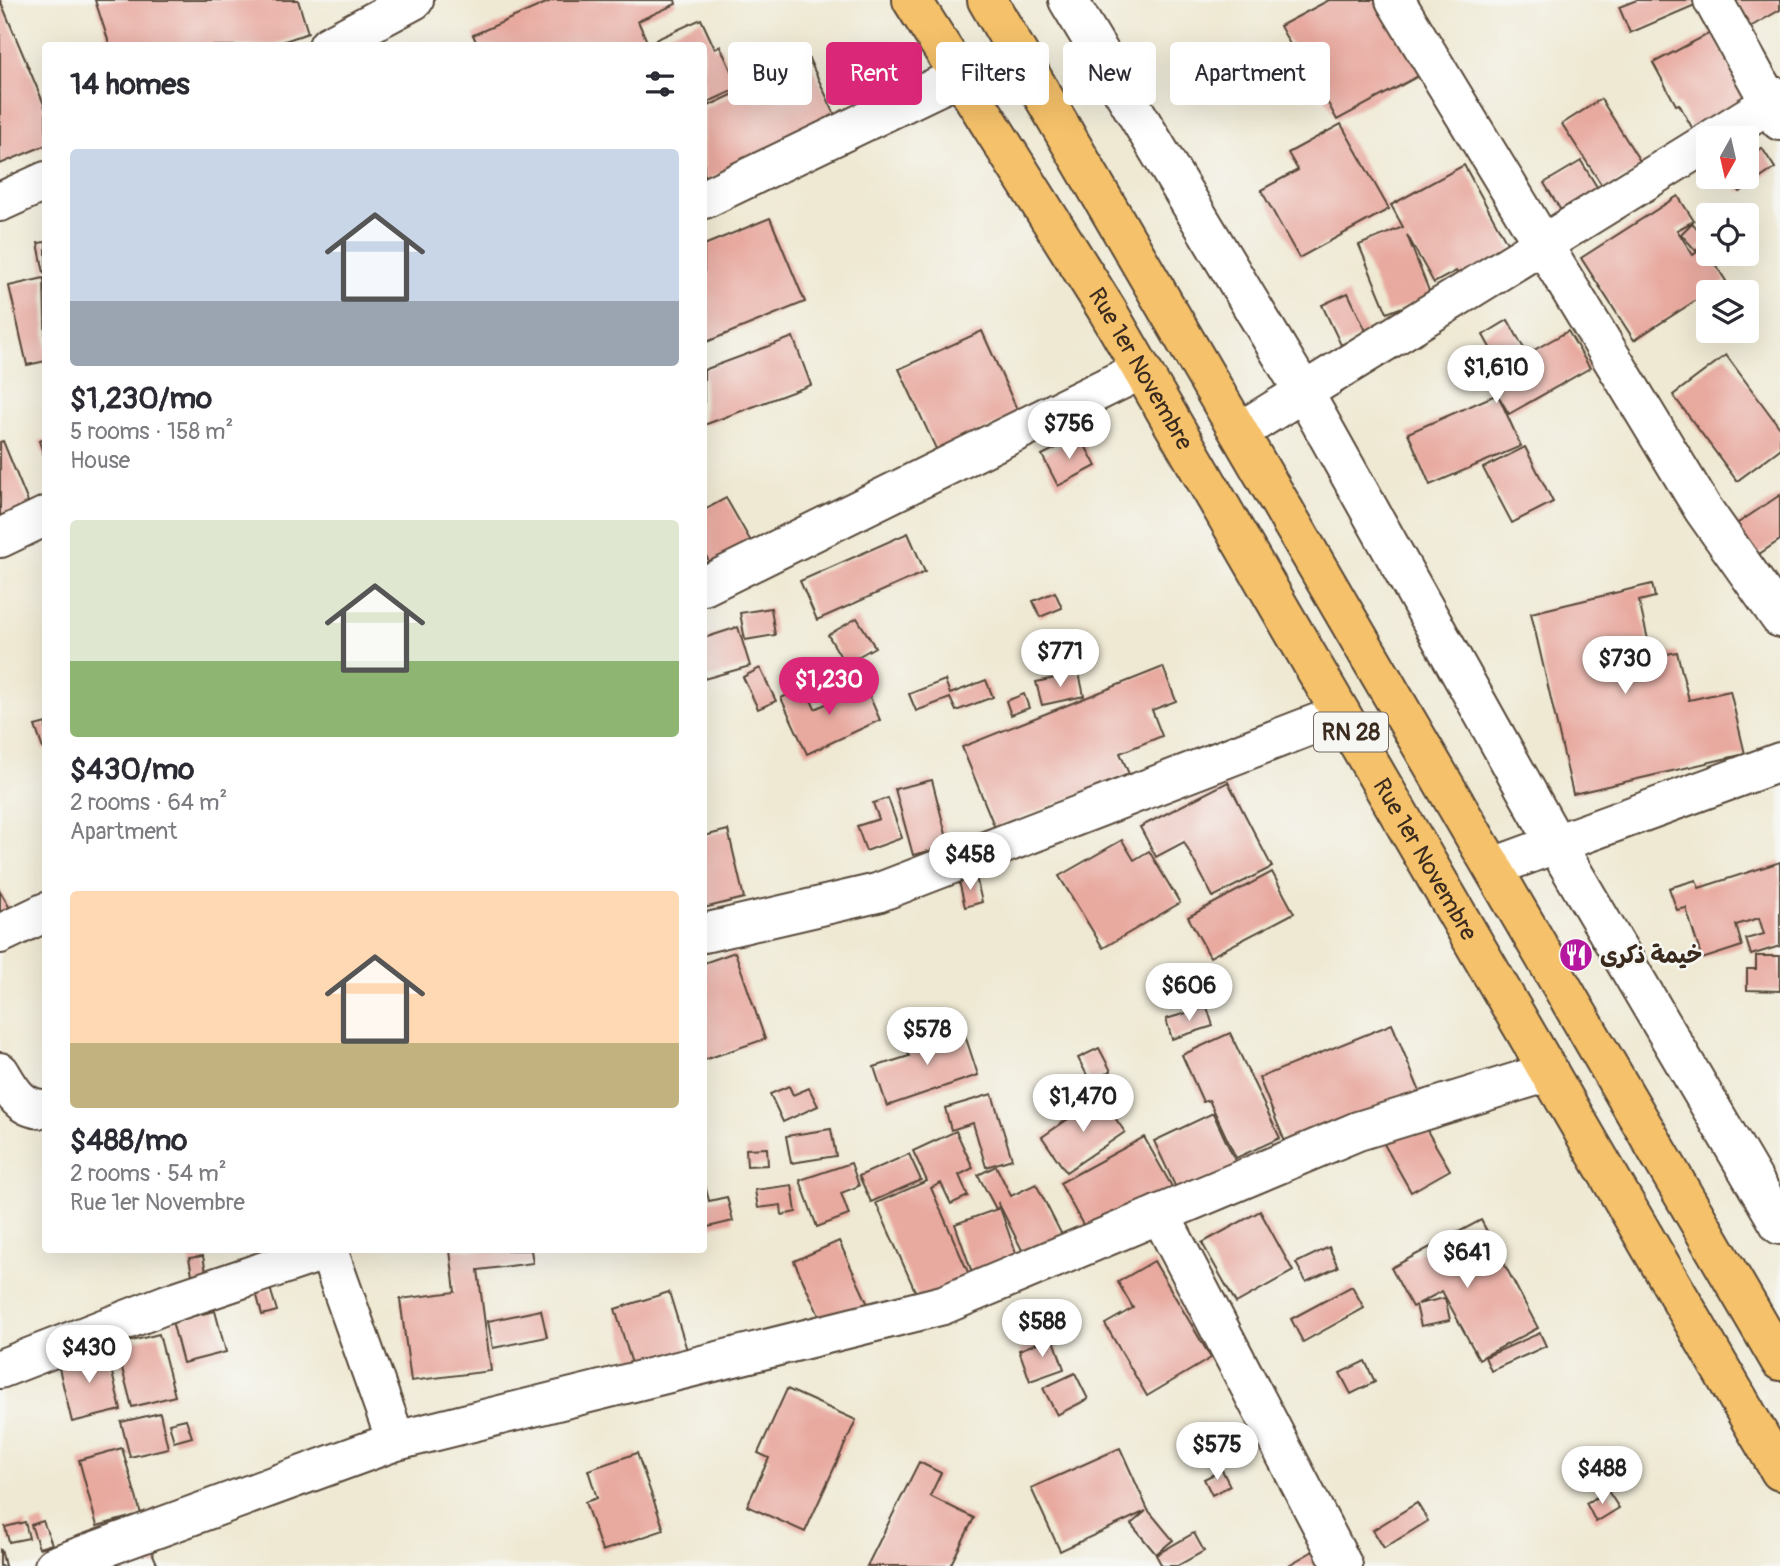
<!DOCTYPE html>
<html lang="en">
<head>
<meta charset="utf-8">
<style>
	:root { --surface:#fff; --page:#f2f2f3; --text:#2b2b33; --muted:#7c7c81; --accent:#db2777 }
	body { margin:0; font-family:Pangolin,"Playpen Sans Arabic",sans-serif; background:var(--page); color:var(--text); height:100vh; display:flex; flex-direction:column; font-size:26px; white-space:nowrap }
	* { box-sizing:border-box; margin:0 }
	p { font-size:23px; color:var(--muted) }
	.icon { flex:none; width:38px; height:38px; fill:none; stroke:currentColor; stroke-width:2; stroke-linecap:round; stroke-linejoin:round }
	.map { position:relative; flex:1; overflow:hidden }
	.side { position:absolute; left:42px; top:42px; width:665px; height:1211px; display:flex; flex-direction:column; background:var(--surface); border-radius:7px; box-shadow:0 7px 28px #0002 }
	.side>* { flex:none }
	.banner { position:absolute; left:728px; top:42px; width:665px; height:63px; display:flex; gap:14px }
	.needle { width:46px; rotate:188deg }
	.controls { position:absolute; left:1696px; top:126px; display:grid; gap:14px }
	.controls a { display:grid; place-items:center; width:63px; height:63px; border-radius:7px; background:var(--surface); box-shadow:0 7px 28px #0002; font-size:35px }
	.price { position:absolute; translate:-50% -60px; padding:0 16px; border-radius:24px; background:#fff; color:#222; font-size:23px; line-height:46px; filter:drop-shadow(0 2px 4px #0008) }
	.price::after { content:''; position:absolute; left:50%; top:42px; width:21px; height:16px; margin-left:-10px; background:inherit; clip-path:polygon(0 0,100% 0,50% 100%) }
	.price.selected { background:var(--accent); color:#fff }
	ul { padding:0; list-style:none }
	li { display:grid; align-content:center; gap:14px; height:371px; padding:0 28px }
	li span { display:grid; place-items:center; height:217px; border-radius:7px; color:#555 }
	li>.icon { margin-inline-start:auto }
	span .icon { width:126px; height:126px; fill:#fffc; stroke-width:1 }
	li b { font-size:30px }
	h2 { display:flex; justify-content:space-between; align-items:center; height:84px; padding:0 28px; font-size:30px }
	.tag { padding:0 24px; border-radius:7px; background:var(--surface); box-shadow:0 7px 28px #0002; font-size:24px; line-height:63px }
	.tag.selected { background:var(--accent); color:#fff }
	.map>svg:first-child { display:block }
	.building { fill:#e8a99f }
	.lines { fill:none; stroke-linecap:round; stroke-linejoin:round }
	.minor-casing { stroke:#564739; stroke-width:42 }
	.major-casing { stroke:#564739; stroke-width:42 }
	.minor { stroke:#fff; stroke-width:38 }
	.major { stroke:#f5c16b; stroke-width:38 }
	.labels { text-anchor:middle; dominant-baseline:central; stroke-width:5; stroke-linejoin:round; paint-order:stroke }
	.shield { fill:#f6f6f2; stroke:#73675e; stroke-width:2 }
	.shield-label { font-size:23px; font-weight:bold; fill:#3b2a1e }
	.street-label { font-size:24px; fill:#3b2a1e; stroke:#f6f6f2 }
	.poi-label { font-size:24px; font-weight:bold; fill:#3b2a1e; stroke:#f6f6f2; text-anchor:start }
</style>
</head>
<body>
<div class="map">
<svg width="1780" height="1566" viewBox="0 0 1780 1566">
	<rect width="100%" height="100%" fill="#f6f6f2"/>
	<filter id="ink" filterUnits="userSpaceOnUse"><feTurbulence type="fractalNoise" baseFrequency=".0143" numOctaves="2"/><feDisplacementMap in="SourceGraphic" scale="14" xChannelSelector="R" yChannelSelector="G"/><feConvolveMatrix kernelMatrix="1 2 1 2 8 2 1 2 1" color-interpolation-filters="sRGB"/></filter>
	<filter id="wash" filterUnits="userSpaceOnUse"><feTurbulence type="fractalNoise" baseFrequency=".00686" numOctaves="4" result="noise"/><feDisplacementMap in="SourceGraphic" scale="28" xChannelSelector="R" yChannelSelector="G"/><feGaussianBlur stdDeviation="1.57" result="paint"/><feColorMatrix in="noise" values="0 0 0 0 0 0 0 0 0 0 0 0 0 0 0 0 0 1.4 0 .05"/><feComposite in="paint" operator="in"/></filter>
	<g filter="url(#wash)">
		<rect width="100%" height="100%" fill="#efe9d3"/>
		<g id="blocks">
			<!-- building -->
			<g class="building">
				<path d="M0,0L46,109V145L0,164Z"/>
				<path d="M95,0H298L308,33L270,46H110Z"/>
				<path d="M553,0H675L676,4L638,21L649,46H478L473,35Z"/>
				<path d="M1329,0H1383L1422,74L1337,120L1314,77L1309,79L1280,26Z"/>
				<path d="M1637,0H1693L1695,5L1630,33L1619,7Z"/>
				<path d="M1735,0H1780V10L1750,27Z"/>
				<path d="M701,19L715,49L720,46L739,88L704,104V46H657L655,40Z"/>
				<path d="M1712,32L1756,116L1701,144L1679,104L1676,105L1653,63Z"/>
				<path d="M809,59L837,119L704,181V108Z"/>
				<path d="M1601,99L1643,166L1605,190L1562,124Z"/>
				<path d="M1341,124L1389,209L1299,258L1261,190L1298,170L1288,153Z"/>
				<path d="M1762,148L1775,168L1740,192L1730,177H1746V159Z"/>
				<path d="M1581,161L1605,200L1568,222L1544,183Z"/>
				<path d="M1464,165L1512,252L1461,279L1456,271L1434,283L1407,235L1431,296L1387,313L1359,245L1403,227L1391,205Z"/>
				<path d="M1678,196L1694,221L1677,230L1693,255L1704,247L1726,281L1634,340L1581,258Z"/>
				<path d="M770,218L805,302L704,343V245Z"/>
				<path d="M1692,223L1708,240L1696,251L1681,234Z"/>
				<path d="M46,242V273H44L38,243Z"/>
				<path d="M44,278L46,361L27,365L9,286Z"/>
				<path d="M1348,293L1367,333L1341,345L1322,305Z"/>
				<path d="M1508,320L1527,354L1568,331L1590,368L1509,414L1499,397L1521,446L1430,485L1408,433L1498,394L1494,387L1508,380L1483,335Z"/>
				<path d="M982,331L1019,414L937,451L899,369Z"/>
				<path d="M793,337L811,385L704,425V370Z"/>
				<path d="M1726,355L1780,428V449L1737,481L1673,395Z"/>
				<path d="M1080,436L1096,466L1058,486L1042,455Z"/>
				<path d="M46,439V459H45L39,441Z"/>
				<path d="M3,441L35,519L0,533V442Z"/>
				<path d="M1525,447L1553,502L1512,523L1483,468Z"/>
				<path d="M1780,495V540L1756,556L1735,525Z"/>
				<path d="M726,498L753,545L712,567L704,552V510Z"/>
				<path d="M908,533L925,572L817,620L800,581Z"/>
				<path d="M1652,584L1655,597L1639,601L1652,657L1677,652L1689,700L1730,691L1745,754L1573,794L1531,613Z"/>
				<path d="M1055,592L1062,608L1040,617L1033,601Z"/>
				<path d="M771,608L775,635L745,640L740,613Z"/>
				<path d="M857,618L875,647L845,664L828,635Z"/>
				<path d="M738,627L750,666L704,679V638Z"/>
				<path d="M1163,667L1176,701L1152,710L1162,736L1120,753L1129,774L995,828L962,747Z"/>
				<path d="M760,668L776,701L758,709L743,677Z"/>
				<path d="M1079,673L1084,696L1042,705L1036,682Z"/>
				<path d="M945,680L950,694L986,680L993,697L956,711L950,698L916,711L909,694Z"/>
				<path d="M865,686L880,720L807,754L781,698L805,687L815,709Z"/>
				<path d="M1024,694L1029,708L1011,715L1006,701Z"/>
				<path d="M46,723V748L43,749L35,726Z"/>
				<path d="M932,780L949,846L913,855L895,789Z"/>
				<path d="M1228,782L1272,867L1213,897L1184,842L1156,857L1140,827Z"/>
				<path d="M888,798L902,838L866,851L857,826L879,819L873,803Z"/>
				<path d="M728,830L744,898L704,908V836Z"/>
				<path d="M1122,840L1134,860L1149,851L1180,903L1103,948L1059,876Z"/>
				<path d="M1780,862V946L1751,955L1746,939L1764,934L1759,918L1736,925L1742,946L1702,959L1686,908L1677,910L1669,888L1696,880L1699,888Z"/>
				<path d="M1272,872L1294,913L1210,957L1188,917Z"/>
				<path d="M976,877L982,902L965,907L959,881Z"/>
				<path d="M0,891L11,910L0,916Z"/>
				<path d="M735,952L765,1039L704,1060V963Z"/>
				<path d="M1756,956H1780V991L1747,990V969H1756Z"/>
				<path d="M1207,1007L1213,1026L1172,1039L1166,1019Z"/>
				<path d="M1392,1024L1420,1092L1287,1147L1259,1078Z"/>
				<path d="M962,1026L978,1075L887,1106L874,1067L909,1056L905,1045Z"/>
				<path d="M1230,1033L1280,1138L1236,1158L1209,1100L1203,1102L1182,1055Z"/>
				<path d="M1099,1048L1111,1071L1090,1081L1078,1058Z"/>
				<path d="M789,1086L793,1095L809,1088L818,1106L783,1122L770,1094Z"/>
				<path d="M992,1094L1012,1159L986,1167L973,1123L951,1130L945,1108Z"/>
				<path d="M1100,1097L1125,1132L1066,1172L1042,1137Z"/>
				<path d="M1213,1113L1243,1178L1184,1205L1154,1141Z"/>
				<path d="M1422,1122L1450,1170L1411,1192L1384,1144Z"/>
				<path d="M831,1129L836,1156L791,1163L786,1136Z"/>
				<path d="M956,1131L973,1168L959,1175L968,1196L951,1204L941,1183L931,1188L971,1279L920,1302L876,1203L927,1181L913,1151Z"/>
				<path d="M1144,1137L1179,1199L1094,1245L1060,1183Z"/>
				<path d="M767,1148L768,1165L747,1166L746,1149Z"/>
				<path d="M909,1154L921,1180L871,1202L859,1176Z"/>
				<path d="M851,1163L859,1186L841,1193L849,1215L817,1227L800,1180Z"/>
				<path d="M996,1166L1011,1196L1036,1184L1065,1241L1027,1260L998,1202L999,1207L996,1209L978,1175Z"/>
				<path d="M704,1181L709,1201L727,1197L733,1221L704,1228Z"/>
				<path d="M792,1185L796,1212L782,1215L781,1205L758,1208L755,1190Z"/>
				<path d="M1000,1208L1021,1268L976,1284L955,1224Z"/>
				<path d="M1260,1211L1293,1271L1236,1303L1202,1243Z"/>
				<path d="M1481,1220L1538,1328L1479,1359L1442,1291L1418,1304L1445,1298L1450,1320L1421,1326L1416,1305L1412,1307L1391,1268Z"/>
				<path d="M839,1241L871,1311L826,1331L794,1261Z"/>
				<path d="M1329,1247L1338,1267L1306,1282L1296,1263Z"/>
				<path d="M450,1250H531L533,1263L478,1270L491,1371L411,1381L400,1299L455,1292Z"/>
				<path d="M203,1256L208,1283L194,1285L189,1258Z"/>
				<path d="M1154,1261L1211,1358L1147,1396L1105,1324L1133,1308L1118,1282Z"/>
				<path d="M1352,1286L1364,1308L1303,1342L1291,1319Z"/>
				<path d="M270,1288L277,1311L262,1315L256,1292Z"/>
				<path d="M669,1292L691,1363L637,1380L615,1309Z"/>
				<path d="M541,1310L547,1337L493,1348L488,1321Z"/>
				<path d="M215,1311L226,1352L183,1363L172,1321Z"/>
				<path d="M1540,1333L1546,1346L1491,1371L1485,1357Z"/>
				<path d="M159,1334L175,1396L132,1407L116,1345Z"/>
				<path d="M1053,1337L1064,1369L1030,1381L1019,1350Z"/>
				<path d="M106,1348L121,1410L72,1422L57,1360Z"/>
				<path d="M1365,1361L1375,1382L1351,1394L1340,1373Z"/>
				<path d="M1075,1373L1088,1399L1057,1415L1043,1388Z"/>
				<path d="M787,1389L856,1420L805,1532L747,1506L769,1458L758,1453Z"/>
				<path d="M160,1413L168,1448L130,1457L121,1422Z"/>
				<path d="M186,1419L192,1437L174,1442L169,1423Z"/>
				<path d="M122,1448L141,1514L97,1526L79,1460Z"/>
				<path d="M1120,1448L1148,1510L1173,1540L1156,1554L1131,1524L1146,1511L1060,1551L1031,1488Z"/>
				<path d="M637,1453L664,1530L602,1551L585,1502L597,1498L588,1470Z"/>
				<path d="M919,1462L941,1473L930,1496L974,1518L950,1566H867Z"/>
				<path d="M1222,1470L1230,1486L1212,1495L1204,1479Z"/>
				<path d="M1608,1491L1619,1508L1596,1522L1586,1503Z"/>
				<path d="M1417,1503L1428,1521L1384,1548L1373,1530Z"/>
				<path d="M43,1521L52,1544L39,1548L31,1525Z"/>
				<path d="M25,1522L29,1538L9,1542L5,1527Z"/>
				<path d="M1194,1533L1204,1551L1177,1566H1162L1156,1555Z"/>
				<path d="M149,1545L158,1566H101Z"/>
				<path d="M1322,1546L1333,1566H1287Z"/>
				<path d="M0,1549H1L5,1566H0Z"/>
			</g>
		</g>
	</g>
	<g filter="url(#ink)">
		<use href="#blocks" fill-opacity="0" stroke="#564739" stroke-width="2"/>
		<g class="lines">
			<!-- minor casing -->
			<g class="minor-casing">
				<g id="minor">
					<path d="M1068,0L1303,391L1556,844L1780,1225"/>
					<path d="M1395,0L1703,509L1780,618"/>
					<path d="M1713,0L1780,121"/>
					<path d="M328,46L414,0"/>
					<path d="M1714,138L1780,97"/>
					<path d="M704,199L960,76"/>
					<path d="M0,202L46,181"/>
					<path d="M1239,432L1708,142"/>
					<path d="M0,538L46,516"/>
					<path d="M704,586L1141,370"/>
					<path d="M1493,867L1780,762"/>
					<path d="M704,933L877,893L1341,714"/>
					<path d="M0,934L46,912"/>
					<path d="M0,1072C11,1091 21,1110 46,1109"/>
					<path d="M1160,1214L1343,1566"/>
					<path d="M328,1250L396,1441"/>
					<path d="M0,1369L167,1304L327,1250"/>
					<path d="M54,1566L396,1441L943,1305L1358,1131L1549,1072"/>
				</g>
			</g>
			<!-- major casing -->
			<g class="major-casing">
				<g id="major">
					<path id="s1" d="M912,0L1107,310L1780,1471"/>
					<path d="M987,0L1780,1361"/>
				</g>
			</g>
			<!-- minor -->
			<use href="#minor" class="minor"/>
			<!-- major -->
			<use href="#major" class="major"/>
		</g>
	</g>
	<!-- icons -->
	<defs>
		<g id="restaurant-disc" transform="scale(1.75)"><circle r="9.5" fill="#b5179e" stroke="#f6f6f2"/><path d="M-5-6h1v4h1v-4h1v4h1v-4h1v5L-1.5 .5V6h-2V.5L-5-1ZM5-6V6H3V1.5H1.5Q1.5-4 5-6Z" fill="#fff"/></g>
	</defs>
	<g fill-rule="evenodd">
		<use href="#restaurant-disc" x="1576" y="955"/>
	</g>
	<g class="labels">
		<!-- shield labels -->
		<rect class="shield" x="1314" y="712.5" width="74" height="39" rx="5"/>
		<g class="shield-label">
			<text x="1351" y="732">RN 28</text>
		</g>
		<!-- street labels -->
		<g class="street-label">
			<text stroke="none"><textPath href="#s1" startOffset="434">Rue 1er Novembre</textPath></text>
			<text stroke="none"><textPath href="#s1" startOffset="1001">Rue 1er Novembre</textPath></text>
		</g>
		<!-- poi labels -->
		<g class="poi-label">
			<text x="1600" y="955">خيمة ذكرى</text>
		</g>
	</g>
</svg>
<div class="controls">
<a><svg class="needle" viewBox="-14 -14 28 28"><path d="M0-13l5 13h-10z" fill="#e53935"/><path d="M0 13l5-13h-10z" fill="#7c7c81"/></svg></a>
<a><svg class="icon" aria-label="locate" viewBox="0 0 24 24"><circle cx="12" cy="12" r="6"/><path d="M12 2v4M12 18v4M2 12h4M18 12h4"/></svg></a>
<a><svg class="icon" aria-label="layers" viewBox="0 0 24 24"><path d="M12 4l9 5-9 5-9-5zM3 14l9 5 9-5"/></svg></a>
</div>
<b class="price" style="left:1496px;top:405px">$1,610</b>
<b class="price" style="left:1069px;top:461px">$756</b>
<b class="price" style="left:1060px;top:689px">$771</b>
<b class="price" style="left:1625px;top:696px">$730</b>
<b class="price selected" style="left:829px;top:717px">$1,230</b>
<b class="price" style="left:970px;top:892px">$458</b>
<b class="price" style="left:1189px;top:1023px">$606</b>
<b class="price" style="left:927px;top:1067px">$578</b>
<b class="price" style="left:1083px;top:1134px">$1,470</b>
<b class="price" style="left:1467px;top:1290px">$641</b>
<b class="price" style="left:1042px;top:1359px">$588</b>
<b class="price" style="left:89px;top:1385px">$430</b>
<b class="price" style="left:1217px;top:1482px">$575</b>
<b class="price" style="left:1602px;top:1506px">$488</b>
<div class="banner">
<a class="tag">Buy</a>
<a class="tag selected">Rent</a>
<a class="tag">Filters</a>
<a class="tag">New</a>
<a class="tag">Apartment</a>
</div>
<section class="side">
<h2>14 homes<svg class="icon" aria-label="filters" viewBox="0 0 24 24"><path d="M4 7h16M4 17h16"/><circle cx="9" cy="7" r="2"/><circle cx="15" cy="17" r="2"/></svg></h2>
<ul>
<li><span style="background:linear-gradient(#c9d6e8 70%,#9aa5b1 0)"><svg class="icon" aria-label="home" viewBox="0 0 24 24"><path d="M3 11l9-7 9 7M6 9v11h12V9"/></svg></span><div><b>$1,230/mo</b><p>5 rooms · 158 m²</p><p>House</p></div></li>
<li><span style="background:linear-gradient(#dfe7d0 65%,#8fb573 0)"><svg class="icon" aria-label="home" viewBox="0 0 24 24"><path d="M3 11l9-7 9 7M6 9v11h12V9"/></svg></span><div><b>$430/mo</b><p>2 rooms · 64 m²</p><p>Apartment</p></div></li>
<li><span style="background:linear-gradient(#ffd9b3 70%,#c2b280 0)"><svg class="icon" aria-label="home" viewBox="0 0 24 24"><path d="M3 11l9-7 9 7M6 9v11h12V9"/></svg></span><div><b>$488/mo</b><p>2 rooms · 54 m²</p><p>Rue 1er Novembre</p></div></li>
</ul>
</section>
</div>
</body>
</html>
